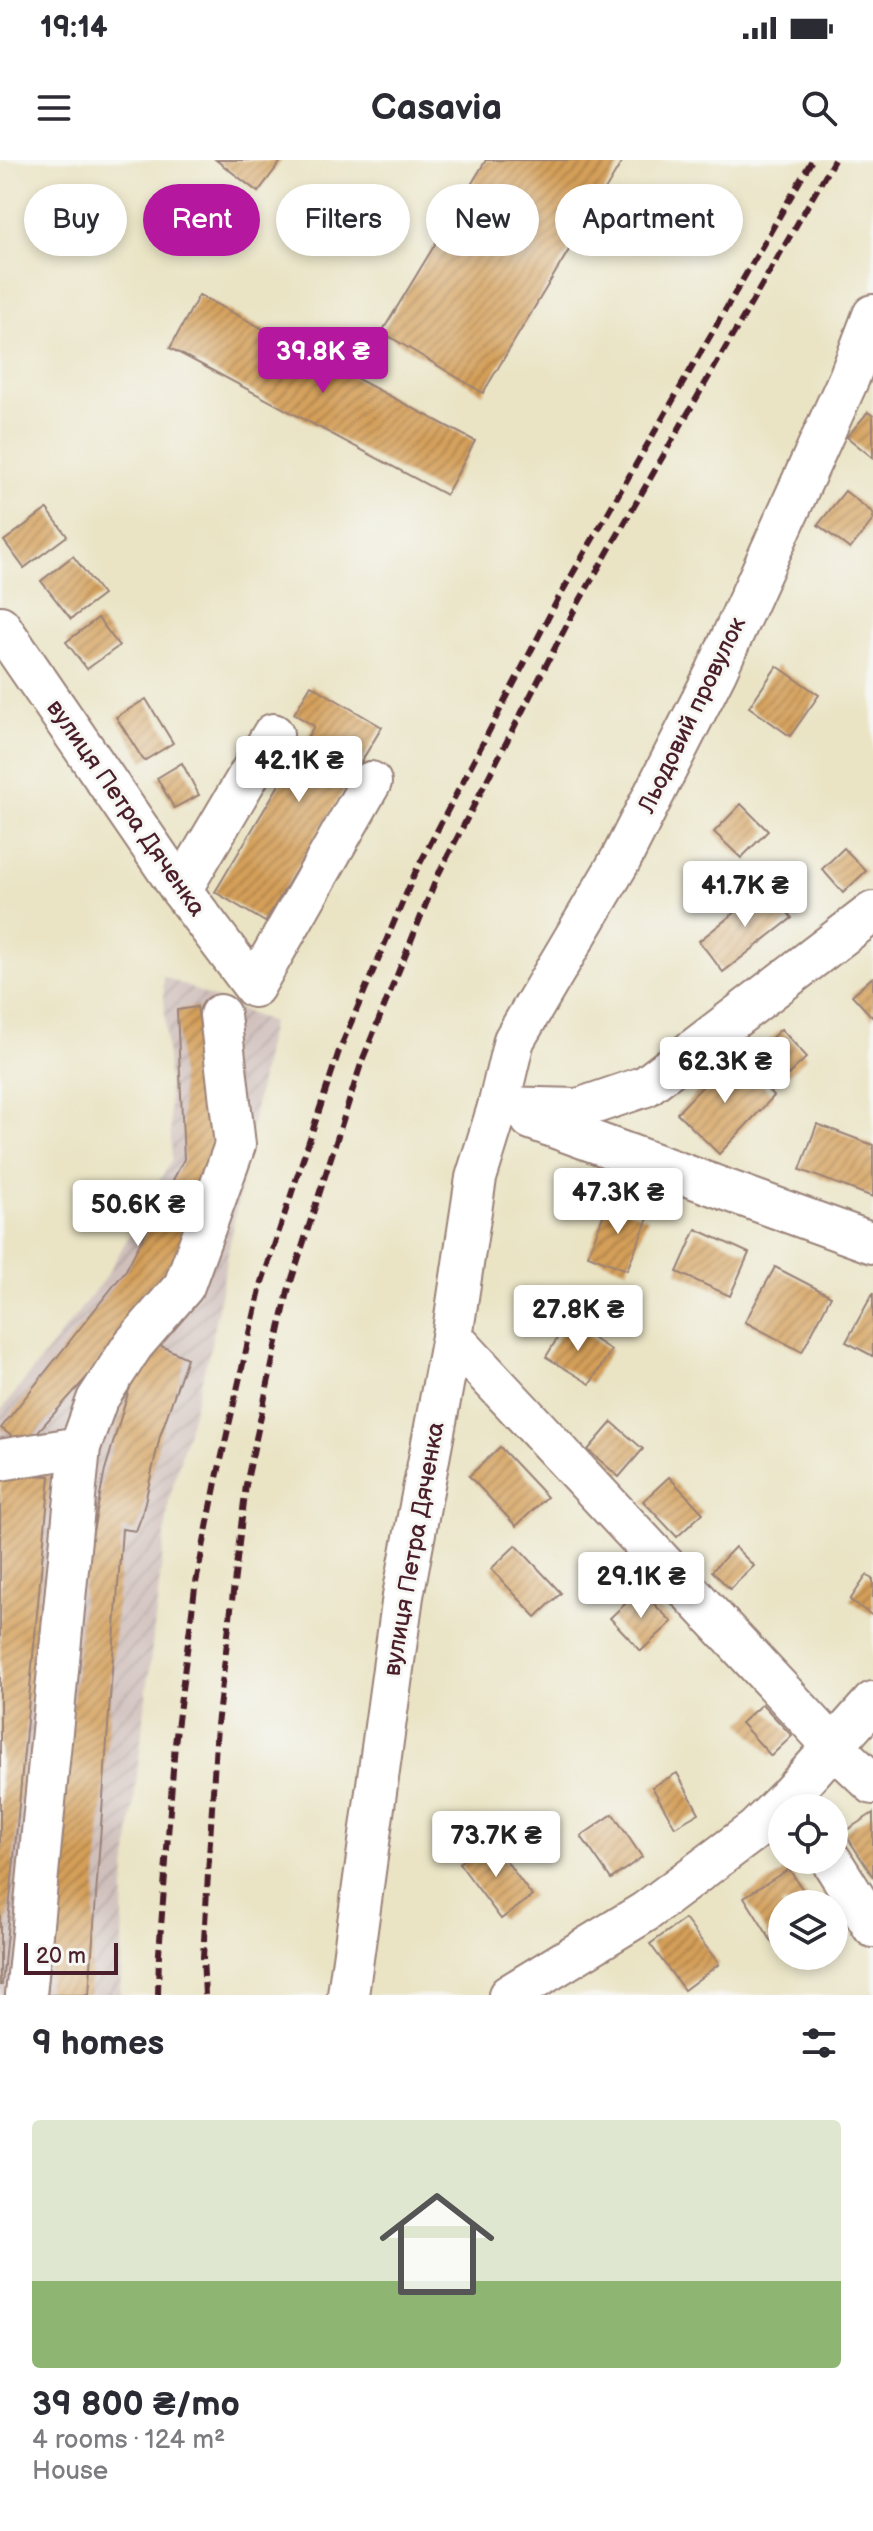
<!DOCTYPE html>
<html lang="en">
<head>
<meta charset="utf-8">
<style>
	:root { --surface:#fff; --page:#f7f7f7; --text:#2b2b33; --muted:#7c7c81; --accent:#b5179e }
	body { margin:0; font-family:"Balsamiq Sans",sans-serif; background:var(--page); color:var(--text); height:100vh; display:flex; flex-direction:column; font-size:30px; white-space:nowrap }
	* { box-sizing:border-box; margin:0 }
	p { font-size:26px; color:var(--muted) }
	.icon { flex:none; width:44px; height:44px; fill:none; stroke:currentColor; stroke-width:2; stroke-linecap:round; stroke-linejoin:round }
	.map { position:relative; height:1835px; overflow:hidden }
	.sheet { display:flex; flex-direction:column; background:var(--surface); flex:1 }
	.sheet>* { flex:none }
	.hud { position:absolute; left:24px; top:24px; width:826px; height:72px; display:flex; gap:16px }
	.tools { position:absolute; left:768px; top:1634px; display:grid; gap:16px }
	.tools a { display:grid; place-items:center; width:80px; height:80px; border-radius:50%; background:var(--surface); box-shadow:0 4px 12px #0003; font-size:40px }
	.scale { position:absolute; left:24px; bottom:20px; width:94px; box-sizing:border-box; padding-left:8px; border:4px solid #4a1f2b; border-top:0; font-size:22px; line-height:28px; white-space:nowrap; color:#4a1f2b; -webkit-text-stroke:6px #f6f6f2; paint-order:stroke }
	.price { position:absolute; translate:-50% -68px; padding:0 18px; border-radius:8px; background:#fff; color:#222; font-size:26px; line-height:52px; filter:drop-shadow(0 2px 4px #0008) }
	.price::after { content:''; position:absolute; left:50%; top:48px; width:24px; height:18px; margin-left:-12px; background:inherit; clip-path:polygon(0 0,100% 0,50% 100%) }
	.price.active { background:var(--accent); color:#fff }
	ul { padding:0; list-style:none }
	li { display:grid; align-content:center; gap:16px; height:424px; padding:0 32px }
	li span { display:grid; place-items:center; height:248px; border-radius:8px; color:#555 }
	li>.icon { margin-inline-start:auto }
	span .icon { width:144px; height:144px; fill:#fffc; stroke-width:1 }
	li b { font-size:34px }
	h2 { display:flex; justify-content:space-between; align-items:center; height:96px; padding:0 32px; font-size:34px }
	.pill { padding:0 28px; border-radius:36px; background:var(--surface); box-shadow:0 4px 12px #0003; font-size:28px; line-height:72px }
	.pill.active { background:var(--accent); color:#fff }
	.status { display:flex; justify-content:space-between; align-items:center; height:56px; padding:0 40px; background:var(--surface); direction:ltr }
	.status svg { height:22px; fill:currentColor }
	header { display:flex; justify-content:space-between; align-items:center; height:104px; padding:0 32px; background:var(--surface); font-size:36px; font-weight:700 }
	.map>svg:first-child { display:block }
	.industrial { fill:url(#industrial-furrows) }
	.building { fill:url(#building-hatch) }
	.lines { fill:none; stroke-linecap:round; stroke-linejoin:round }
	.minor-casing { stroke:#9a8278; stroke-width:44 }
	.minor { stroke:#fff; stroke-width:40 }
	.rail { stroke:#4a1f2b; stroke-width:6; stroke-dasharray:12 6; stroke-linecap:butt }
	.labels { text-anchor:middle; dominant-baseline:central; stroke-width:6; stroke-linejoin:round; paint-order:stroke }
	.street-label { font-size:24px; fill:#4a1f2b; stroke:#f6f6f2 }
</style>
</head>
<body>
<div class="status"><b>19:14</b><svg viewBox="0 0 49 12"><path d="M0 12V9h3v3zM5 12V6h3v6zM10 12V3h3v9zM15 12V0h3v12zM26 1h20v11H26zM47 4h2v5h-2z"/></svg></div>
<header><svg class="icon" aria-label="menu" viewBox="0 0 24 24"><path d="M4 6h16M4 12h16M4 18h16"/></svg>Casavia<svg class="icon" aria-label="search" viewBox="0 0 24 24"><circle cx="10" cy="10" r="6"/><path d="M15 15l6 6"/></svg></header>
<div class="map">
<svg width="873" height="1835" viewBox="0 0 873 1835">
	<defs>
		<pattern id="industrial-furrows" width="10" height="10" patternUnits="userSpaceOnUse" patternTransform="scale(2)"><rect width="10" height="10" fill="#d0c0bc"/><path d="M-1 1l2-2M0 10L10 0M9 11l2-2" fill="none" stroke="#b4a5a2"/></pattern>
		<pattern id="building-hatch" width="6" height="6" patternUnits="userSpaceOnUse" patternTransform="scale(2)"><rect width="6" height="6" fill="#d49f59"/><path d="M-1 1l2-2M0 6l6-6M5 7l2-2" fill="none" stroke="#ae814a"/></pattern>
	</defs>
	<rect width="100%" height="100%" fill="#f6f6f2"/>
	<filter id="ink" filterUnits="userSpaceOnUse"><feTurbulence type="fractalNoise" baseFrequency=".0125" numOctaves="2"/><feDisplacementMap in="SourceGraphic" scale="16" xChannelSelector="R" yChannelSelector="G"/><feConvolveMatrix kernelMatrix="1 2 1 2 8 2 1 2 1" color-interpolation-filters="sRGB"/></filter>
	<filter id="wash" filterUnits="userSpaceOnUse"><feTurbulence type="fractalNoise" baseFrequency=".006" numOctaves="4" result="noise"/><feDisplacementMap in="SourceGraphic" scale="32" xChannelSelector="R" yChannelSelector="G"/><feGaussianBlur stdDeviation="1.8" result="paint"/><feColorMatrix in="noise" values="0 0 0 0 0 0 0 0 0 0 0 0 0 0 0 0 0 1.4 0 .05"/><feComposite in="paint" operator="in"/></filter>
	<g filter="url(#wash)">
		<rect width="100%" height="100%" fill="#eae4c5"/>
		<!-- industrial -->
		<path class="industrial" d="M163,816L271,863L210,1189L169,1340L124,1728L120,1835H0V1252L107,1115L172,999Z"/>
		<g id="blocks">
			<!-- building -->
			<g class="building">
				<path d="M216,0H282L258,32Z"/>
				<path d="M486,0H623L483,233L382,172Z"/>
				<path d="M199,135L475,281L446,335L170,188Z"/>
				<path d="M868,252L873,256V298L847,277Z"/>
				<path d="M845,331L873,353V360L850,389L818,365Z"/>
				<path d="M47,349L67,376L24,408L4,381Z"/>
				<path d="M73,396L103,435L71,459L41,421Z"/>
				<path d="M98,458L119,486L87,509L66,482Z"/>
				<path d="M777,506L819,535L790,576L749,547Z"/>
				<path d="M311,525L382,567L265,762L215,732L314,566L294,554Z"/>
				<path d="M146,539L173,583L144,601L116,557Z"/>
				<path d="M182,603L199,635L174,648L157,618Z"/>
				<path d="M741,644L768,671L741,698L714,672Z"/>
				<path d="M844,688L866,711L843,733L822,709Z"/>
				<path d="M767,727L792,758L723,812L699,781Z"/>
				<path d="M873,817V858L852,835Z"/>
				<path d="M197,847L220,988L166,1129L25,1286L1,1268L126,1110L184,999L177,850Z"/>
				<path d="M781,869L807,897L788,915L762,887Z"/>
				<path d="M732,896L774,936L719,994L677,953Z"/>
				<path d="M817,964L873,985V1037L800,1010Z"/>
				<path d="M608,1043L648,1058L627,1110L588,1095Z"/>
				<path d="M696,1069L749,1093L730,1136L677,1112Z"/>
				<path d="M775,1107L831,1136L802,1192L745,1162Z"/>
				<path d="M873,1133V1196L846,1182Z"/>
				<path d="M567,1162L611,1190L590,1224L546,1197Z"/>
				<path d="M155,1183L187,1198L160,1276L142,1355L136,1371L122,1369L89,1835H47L84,1418L105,1310L129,1230Z"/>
				<path d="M612,1262L643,1289L619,1317L588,1290Z"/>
				<path d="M500,1287L547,1337L516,1366L469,1316Z"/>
				<path d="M0,1314L50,1316L2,1825H0Z"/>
				<path d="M669,1317L703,1353L677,1377L643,1341Z"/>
				<path d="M516,1385L561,1433L536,1457L491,1409Z"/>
				<path d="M735,1387L754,1406L730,1429L712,1411Z"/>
				<path d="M867,1415L873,1420V1456L850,1440Z"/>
				<path d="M640,1430L672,1462L641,1491L610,1458Z"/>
				<path d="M762,1544L792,1576L771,1596L741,1563Z"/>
				<path d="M677,1613L699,1653L675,1667L652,1627Z"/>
				<path d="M873,1653V1717L844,1672Z"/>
				<path d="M613,1654L642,1697L611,1719L581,1676Z"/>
				<path d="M491,1680L532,1736L501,1759L459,1703Z"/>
				<path d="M789,1709L812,1744H782V1780L774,1785L744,1737Z"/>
				<path d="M685,1759L719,1804L684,1830L650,1784Z"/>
			</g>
		</g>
	</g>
	<g filter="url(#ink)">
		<use href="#blocks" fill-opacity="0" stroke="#9a8278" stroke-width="2"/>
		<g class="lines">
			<!-- minor casing -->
			<g class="minor-casing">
				<g id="minor">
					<path d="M0,466L181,730L254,827L371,622"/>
					<path d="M181,730L273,574"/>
					<path d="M498,947L578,949L646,926L873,752"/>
					<path d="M531,959L873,1083"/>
					<path d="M452,1177L834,1587L873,1624"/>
					<path d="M0,1300L80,1287"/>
					<path d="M831,1700L873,1767"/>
					<path d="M26,1835L80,1287L97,1240L133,1185L184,1126L235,985L220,855"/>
					<path d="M348,1835L403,1436L452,1177L476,1018L498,947L514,880L621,699L716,512L849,218L873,155"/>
					<path d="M509,1835L645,1752L756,1669L790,1635L873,1542"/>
				</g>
			</g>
			<!-- minor -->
			<use href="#minor" class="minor"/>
			<!-- rail -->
			<g class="rail">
				<path d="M158,1835L159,1793L175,1584L195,1428L216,1322L261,1125L339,891L415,713L558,439L812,0"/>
				<path d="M205,1835L203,1797L217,1565L246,1325L288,1131L362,901L437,717L576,447L834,0"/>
			</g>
		</g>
	</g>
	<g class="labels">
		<!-- street labels -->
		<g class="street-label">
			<text transform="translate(692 555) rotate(-64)">Льодовий провулок</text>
			<text transform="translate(126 648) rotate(55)">вулиця Петра Дяченка</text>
			<text transform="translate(414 1389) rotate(-80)">вулиця Петра Дяченка</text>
		</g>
	</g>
</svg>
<div class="tools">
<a><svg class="icon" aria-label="locate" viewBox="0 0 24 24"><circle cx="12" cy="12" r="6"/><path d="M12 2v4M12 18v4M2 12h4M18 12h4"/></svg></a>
<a><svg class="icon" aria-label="layers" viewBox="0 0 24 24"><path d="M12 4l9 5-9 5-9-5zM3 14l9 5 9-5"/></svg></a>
</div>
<div class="scale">20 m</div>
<b class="price active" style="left:323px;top:235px">39.8K ₴</b>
<b class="price" style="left:299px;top:644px">42.1K ₴</b>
<b class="price" style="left:745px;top:769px">41.7K ₴</b>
<b class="price" style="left:725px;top:945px">62.3K ₴</b>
<b class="price" style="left:618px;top:1076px">47.3K ₴</b>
<b class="price" style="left:138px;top:1088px">50.6K ₴</b>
<b class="price" style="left:578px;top:1193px">27.8K ₴</b>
<b class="price" style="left:641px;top:1460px">29.1K ₴</b>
<b class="price" style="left:496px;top:1719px">73.7K ₴</b>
<div class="hud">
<a class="pill">Buy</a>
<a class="pill active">Rent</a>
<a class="pill">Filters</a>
<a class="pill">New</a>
<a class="pill">Apartment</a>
</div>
</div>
<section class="sheet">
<h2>9 homes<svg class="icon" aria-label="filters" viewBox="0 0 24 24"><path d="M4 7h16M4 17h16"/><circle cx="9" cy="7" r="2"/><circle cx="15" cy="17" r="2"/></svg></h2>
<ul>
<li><span style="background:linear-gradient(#dfe7d0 65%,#8fb573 0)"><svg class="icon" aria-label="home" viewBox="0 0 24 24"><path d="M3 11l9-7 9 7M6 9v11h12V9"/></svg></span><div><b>39 800 ₴/mo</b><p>4 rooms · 124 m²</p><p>House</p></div></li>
</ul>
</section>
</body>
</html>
